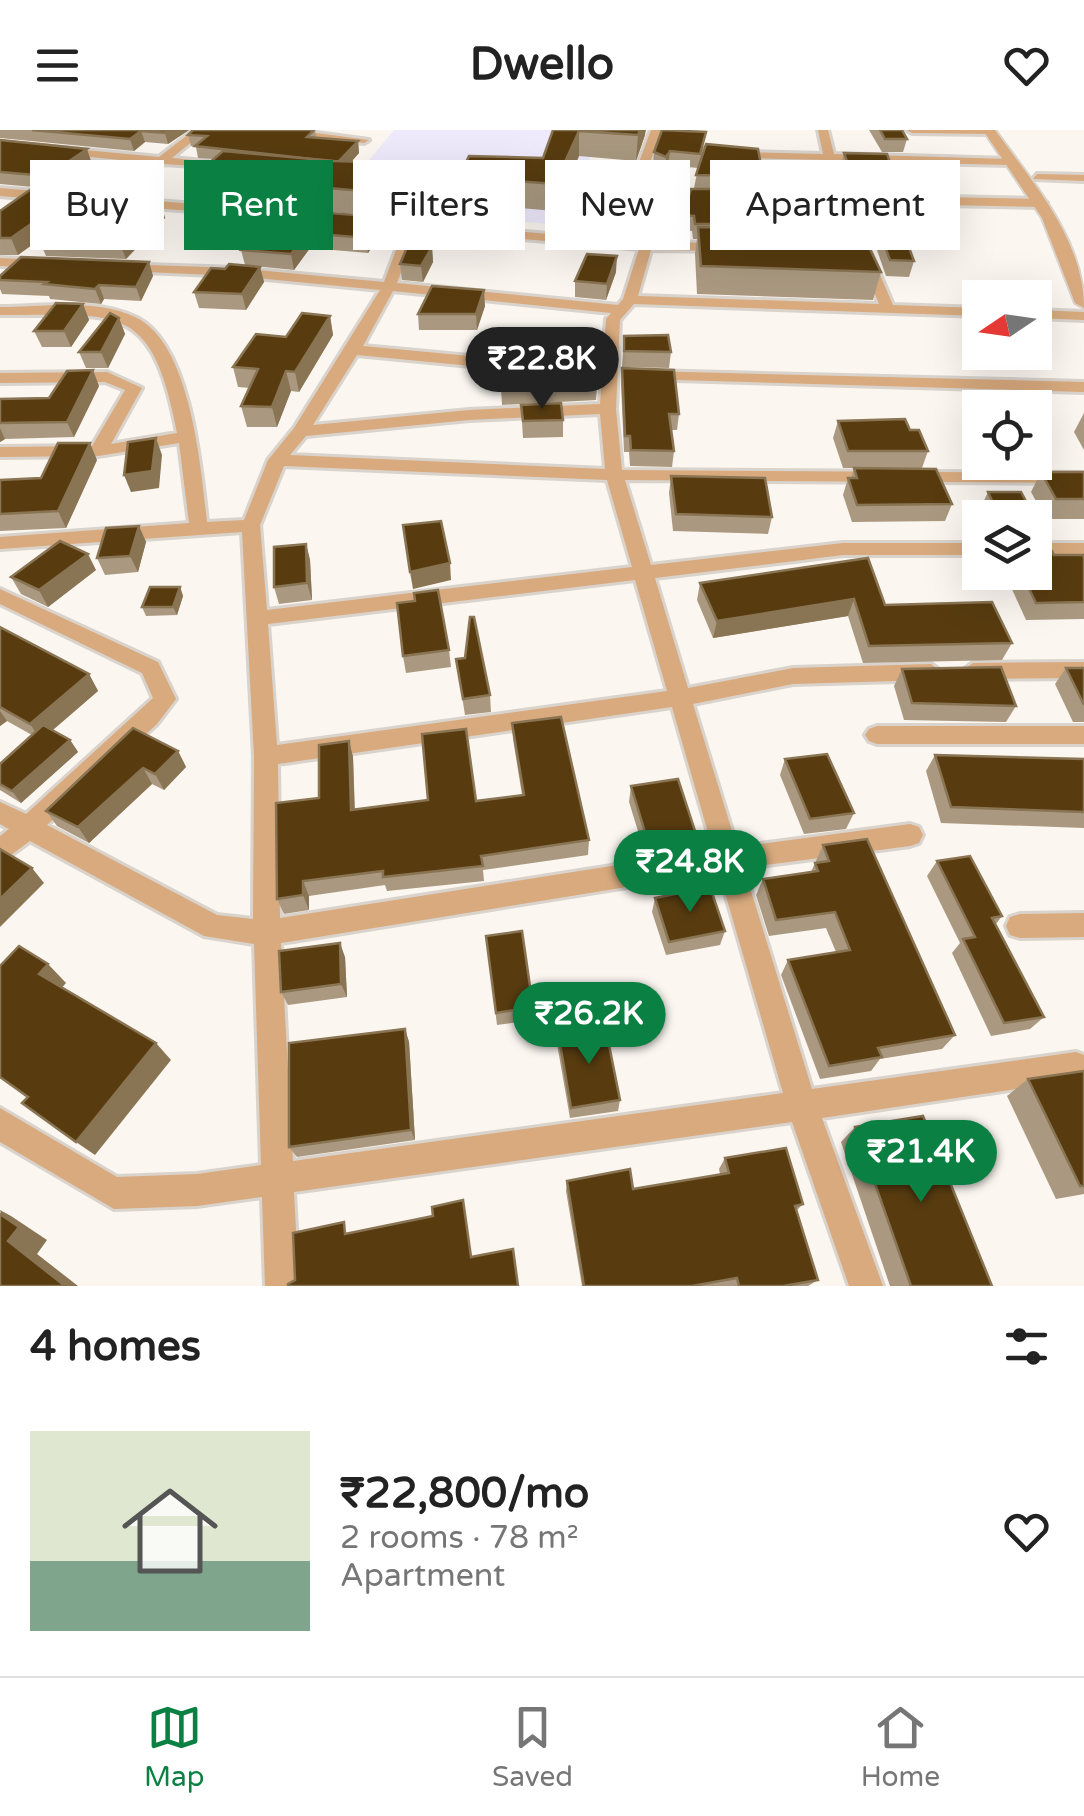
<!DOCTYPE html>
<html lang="en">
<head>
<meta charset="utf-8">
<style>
	:root { --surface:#fff; --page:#f6f6f6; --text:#222; --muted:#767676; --line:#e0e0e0; --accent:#0b8043 }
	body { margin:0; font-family:"Varela Round",sans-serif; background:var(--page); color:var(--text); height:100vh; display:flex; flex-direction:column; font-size:38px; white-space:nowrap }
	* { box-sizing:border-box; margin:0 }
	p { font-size:32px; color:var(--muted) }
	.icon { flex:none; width:55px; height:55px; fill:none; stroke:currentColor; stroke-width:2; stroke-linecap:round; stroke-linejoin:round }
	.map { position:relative; height:1156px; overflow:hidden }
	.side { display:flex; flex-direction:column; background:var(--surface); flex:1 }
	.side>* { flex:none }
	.top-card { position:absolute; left:30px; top:30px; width:1025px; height:90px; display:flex; gap:20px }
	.needle { width:65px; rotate:257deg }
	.fabs { position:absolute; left:962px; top:150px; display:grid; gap:20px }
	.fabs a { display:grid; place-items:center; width:90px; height:90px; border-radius:0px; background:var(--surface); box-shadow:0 10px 40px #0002; font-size:50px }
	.price { position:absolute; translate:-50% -85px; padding:0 22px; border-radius:35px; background:var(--accent); color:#fff; font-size:32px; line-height:65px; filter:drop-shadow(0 2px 5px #0008) }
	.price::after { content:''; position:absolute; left:50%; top:60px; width:30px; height:22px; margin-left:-15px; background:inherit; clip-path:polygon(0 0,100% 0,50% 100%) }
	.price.on { background:#222; color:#fff }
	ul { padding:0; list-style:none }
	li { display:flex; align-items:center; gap:30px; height:250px; padding:0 30px }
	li+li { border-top:2px solid var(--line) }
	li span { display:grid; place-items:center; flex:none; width:280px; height:200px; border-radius:0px; color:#555 }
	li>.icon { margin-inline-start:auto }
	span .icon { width:120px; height:120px; fill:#fffc; stroke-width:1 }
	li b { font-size:42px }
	h2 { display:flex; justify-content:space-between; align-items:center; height:120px; padding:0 30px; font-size:42px }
	.chip { padding:0 35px; border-radius:0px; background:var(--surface); box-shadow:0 10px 40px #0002; font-size:35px; line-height:90px }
	.chip.on { background:var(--accent); color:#fff }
	header { display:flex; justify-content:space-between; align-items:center; height:130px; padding:0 30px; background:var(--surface); font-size:45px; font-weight:700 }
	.tab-bar { display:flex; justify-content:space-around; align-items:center; height:140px; border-top:2px solid var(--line); background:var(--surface); font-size:28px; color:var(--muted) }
	.tab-bar a { display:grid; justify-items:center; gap:5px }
	.tab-bar .on { color:var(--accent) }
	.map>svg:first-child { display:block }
	.education { fill:#eeeafc }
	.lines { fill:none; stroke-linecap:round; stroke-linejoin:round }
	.minor-casing { stroke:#d9d3cc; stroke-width:6 }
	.tertiary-casing { stroke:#d9d3cc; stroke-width:4 }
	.minor { fill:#d8aa7e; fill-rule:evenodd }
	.tertiary { fill:#d8aa7e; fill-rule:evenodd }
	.wall { fill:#aa9980 }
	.shaded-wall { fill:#897453 }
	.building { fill:#583c10; stroke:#897453; stroke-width:2.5 }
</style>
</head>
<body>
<header><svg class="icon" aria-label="menu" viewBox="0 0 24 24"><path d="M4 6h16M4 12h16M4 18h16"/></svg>Dwello<svg class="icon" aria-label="heart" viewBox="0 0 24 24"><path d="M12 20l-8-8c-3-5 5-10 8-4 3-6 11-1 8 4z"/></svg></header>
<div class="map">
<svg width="1084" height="1156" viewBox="0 0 1084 1156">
	<rect width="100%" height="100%" fill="#fbf6f0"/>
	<!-- education -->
	<path class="education" d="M394,0H602L562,95L331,76Z"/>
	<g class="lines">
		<!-- minor casing -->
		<g class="minor-casing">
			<g id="minor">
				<path d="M194,0H206L172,28L235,34L239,39L164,34L119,68L296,82L302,86L300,89L111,75L104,78L98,74L0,66V58L106,67L151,33L0,18V12L159,27Z"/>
				<path d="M256,0H294L369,10L364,13Z"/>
				<path d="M651,0H661L646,45L663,61L835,65L825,30L742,28L736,25L742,22L823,24L818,0H828L834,24L1011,29L1017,32L1011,35L836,31L847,65L1041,69L1047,73L1041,77L849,73L893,175L980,178V186L634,174L620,190L616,279L622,340L1084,343V353L625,350L651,435L843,413H980V425H843L655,448L688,558L793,538L931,534L942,542L931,550L793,554L693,574L737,717L910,694L919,697L923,705L919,713L910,716L744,738L812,959L1076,922L1084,925V949L822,988L883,1156H849L792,992L294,1062L299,1156H265L262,1067L197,1076L114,1079L0,1012V978L117,1047L197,1044L261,1035L254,814L204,806L30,711L0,733V706L9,699L0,694V672L26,684L153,568L142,543L0,474V459L158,532L176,569L157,594L47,695L217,785L253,789L254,626L242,402L0,419V407L189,393L179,313L98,326L0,327V317L92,316L125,260L105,252L0,253V243L107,242L142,258L111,314L177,303C152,170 118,186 0,185V177C43,177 98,168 137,188C191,215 201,338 207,392L244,390L268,330L294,298L380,160L236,146L123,141L118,140V134L236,138L384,152L404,99L348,94L346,91L352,87L641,112L654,66L634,46ZM665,69L837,72L879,174L638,166L651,120L724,121L730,117L724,113L654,112ZM417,100L639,119L623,169L618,175L397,153ZM393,161L611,183L606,189L600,274L469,280L313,295L357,225L533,242L541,237L533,232L363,216ZM600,284L605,339L290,325L306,306L469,290ZM284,336L607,350L632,437L267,480L260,395ZM635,450L667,561L277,615L268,494ZM672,577L713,720L280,788L278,634ZM719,742L783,963L293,1031L281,813Z"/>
				<path d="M907,0H994V1L989,4L912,3Z"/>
				<path d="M1037,44L1084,45V51L1033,49Z"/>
				<path d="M0,128L41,130L48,134L41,138L0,136Z"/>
				<path d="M1035,180L1084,182V190L1035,188Z"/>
				<path d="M648,241L1084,252V262L642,249V243Z"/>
				<rect x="1035" y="413" width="49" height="12"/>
				<path d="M1084,532V548L973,549L962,541L973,533Z"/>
				<path d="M877,596H1084V614H877L869,611L865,605L869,599Z"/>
				<path d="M1084,783V807L1020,808L1010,805L1006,796L1010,787L1020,784Z"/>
			</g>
		</g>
		<!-- tertiary casing -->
		<g class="tertiary-casing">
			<path id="tertiary" d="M983,0H995C1033,53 1084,110 1084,178L1075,173L1042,88Z"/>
		</g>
		<!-- minor -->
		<use href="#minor" class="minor"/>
		<!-- tertiary -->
		<use href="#tertiary" class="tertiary"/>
	</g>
	<!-- wall -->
	<g class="wall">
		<path d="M0,0H189L168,14L145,12L134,21L0,8Z"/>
		<path d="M315,0L316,7L358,11L359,23L351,32L409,33L412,56L391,87L199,71L193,47L214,29L198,28L196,17L191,16L188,5Z"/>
		<path d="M553,0L645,5L636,31L579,26L555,81L460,73L459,47L543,28Z"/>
		<path d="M869,0H902L907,9L903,22H882Z"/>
		<path d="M0,10L91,31L52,58L84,77L18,125H0V81L33,57L0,54Z"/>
		<path d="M704,16L700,31L763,46L761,60L694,58L698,38L668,35L665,42L653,36L654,22Z"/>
		<path d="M844,23L896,50L892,62L850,61L841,35Z"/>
		<path d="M865,62L923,97L918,112H906L914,131L909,147L886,146L862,77Z"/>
		<path d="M161,75L165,88L126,129L46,126L40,112Z"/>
		<path d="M683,85L776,94V98L788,114L881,142L873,170L697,164L695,124L697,109H693L692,101L681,100Z"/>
		<path d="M251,99L382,102L368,123L310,118L294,140L245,135L241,120L253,106Z"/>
		<path d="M432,117L433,132L423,152L402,150L400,134Z"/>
		<path d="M149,132L153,146L141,171L104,169L101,174L50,169L49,166L2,164L0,159V146Z"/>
		<path d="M260,137L264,152L246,180L199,178L194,162Z"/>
		<path d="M616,142L606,170L575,167V151Z"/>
		<path d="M83,174L89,190L71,217H42L34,201Z"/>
		<path d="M485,176L477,200H419L418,184Z"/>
		<path d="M330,186L333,205L299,262L291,261L277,297H247L241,276L250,258L238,257L233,237Z"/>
		<path d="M119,188L125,204L108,238H86L79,222Z"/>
		<path d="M624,206L671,222L669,238L622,237Z"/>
		<path d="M599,231L596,270L502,275L501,258Z"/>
		<path d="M622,238L679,284L677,300H671L674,321L672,337L630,336L629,322H624L621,254Z"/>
		<path d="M99,256L74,307L5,309L0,312V269L49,268Z"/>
		<path d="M521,275L563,290V307L523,308Z"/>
		<path d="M1084,283V320L1074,302Z"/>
		<path d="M838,291L910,300L928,321L922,338H843L833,308Z"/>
		<path d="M97,330L66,398L0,401V350L41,348Z"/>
		<path d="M854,338L952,374L945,391L852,392L843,365L848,348H851Z"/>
		<path d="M1041,342H1084V389H1046L1031,362Z"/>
		<path d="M671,346L772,387L768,404L673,401L669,363Z"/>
		<path d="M988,362L1035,388H984L980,379Z"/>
		<path d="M139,396L146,412L138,442L105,445L97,428Z"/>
		<path d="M1041,411L1054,425L1084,428V489L1026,490L1006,446L1008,442H1035Z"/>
		<path d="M306,414L310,430L312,470L279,474L274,457Z"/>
		<path d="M868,428L885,475L1012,513L1002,530L863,533L848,486L713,508L697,470L700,453Z"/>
		<path d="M96,440L48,477L21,464L11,447Z"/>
		<path d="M180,457L183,466L177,485L146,486L142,477Z"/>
		<path d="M0,497L89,544L98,561L53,600L70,610L78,622L21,673L0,660V634L32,605L7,591L0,596Z"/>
		<path d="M449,520L451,537L406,543L403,526Z"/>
		<path d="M465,528L490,565L491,582L465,585L456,529Z"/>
		<path d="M1066,538H1084V592H1073L1055,554Z"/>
		<path d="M902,539L1016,576L1006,592L904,590L894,556Z"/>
		<path d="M512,593L589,710L588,725L483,740L484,751L387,761L385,755L309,766V780L284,784L277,769L319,668L349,611L353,627L355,680L476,671L522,665L513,609Z"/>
		<path d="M178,621L186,637L164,660L152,654L89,713L57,696L46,681Z"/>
		<path d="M935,625L1084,629V698L941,693L926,641Z"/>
		<path d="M785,629L854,683L846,699L804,704L780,645Z"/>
		<path d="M631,656L696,704L693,719L646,727L629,672Z"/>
		<path d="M823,715L955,905L942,919L880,929L871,941L820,949L781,845L788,830L836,822L826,798L769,806L756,765L763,749L811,742Z"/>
		<path d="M937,731L1002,786L996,794L1044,887L1030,899L991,906L952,823L960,813L927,746Z"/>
		<path d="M655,768L725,801L720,815L666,825L652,782Z"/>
		<path d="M486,806L533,877L534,890L497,895Z"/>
		<path d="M345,827L347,867L288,875L281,862Z"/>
		<path d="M405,899L409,912L415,1010L297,1027L289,1017Z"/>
		<path d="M558,902L620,970L618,981L570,988L557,914Z"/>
		<path d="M1084,941V1064L1056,1069L1007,966L1028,949Z"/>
		<path d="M855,997L992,1156H890L841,1012Z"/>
		<path d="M725,1028L803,1074L797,1080L818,1150L808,1156H582L566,1061L567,1051L633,1059L720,1044L719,1039Z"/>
	</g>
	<!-- shaded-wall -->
	<g class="shaded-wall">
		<path d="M168,0H189L168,14L165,3Z"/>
		<path d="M640,0H646L645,5L636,31L638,5Z"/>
		<path d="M141,1L145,12L134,21L130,9Z"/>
		<path d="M579,1V26L555,81V54Z"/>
		<path d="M358,11L359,23L340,44L338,32Z"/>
		<path d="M87,19L91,31L51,59L47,46Z"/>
		<path d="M670,21L668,35L665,42L666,27Z"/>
		<path d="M409,33L412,56L391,87L388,63Z"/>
		<path d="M78,61L84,77L18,125L11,108Z"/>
		<path d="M161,75L165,88L126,129L121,116Z"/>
		<path d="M380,87L382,102L368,123L366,108Z"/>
		<path d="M307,103L310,118L294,140L291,124Z"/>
		<path d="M432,117L433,132L423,152L421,136Z"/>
		<path d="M617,126L616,142L606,170L607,154Z"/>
		<path d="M149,132L153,146L141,171L136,157Z"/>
		<path d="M260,137L264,152L246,180L242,164Z"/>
		<path d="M99,155L104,169L101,174L95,159Z"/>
		<path d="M484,160L485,176L477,200L476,184Z"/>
		<path d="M83,174L89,190L71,217L64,201Z"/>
		<path d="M330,186L333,205L299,262L295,242Z"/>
		<path d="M119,188L125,204L108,238L101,222Z"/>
		<path d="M93,240L99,256L74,307L67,292Z"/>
		<path d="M286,241L291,261L277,297L272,277Z"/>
		<path d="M0,298L5,309L0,312Z"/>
		<path d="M156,308L162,325L159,358L131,362L124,345Z"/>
		<path d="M90,313L97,330L66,398L58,381Z"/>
		<path d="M139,396L146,412L138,442L130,426Z"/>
		<path d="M306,414L310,430L312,470L307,453Z"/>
		<path d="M88,424L96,440L48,477L39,460Z"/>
		<path d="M450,433L451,450L413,459L410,442Z"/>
		<path d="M180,457L183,466L177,485L173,477Z"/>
		<path d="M854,469L848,486L713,508L717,491Z"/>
		<path d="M89,544L98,561L41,610L30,594Z"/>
		<path d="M0,581L7,591L0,596Z"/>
		<path d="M70,610L78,622L21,673L12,661Z"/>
		<path d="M349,611L353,627L355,696L351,680Z"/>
		<path d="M178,621L186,637L164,660L155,644Z"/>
		<path d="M143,638L152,654L89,713L78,697Z"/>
		<path d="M32,738L44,753L0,797V769Z"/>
		<path d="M303,751L309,766V780L303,765Z"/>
		<path d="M340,813L345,827L347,867L341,854Z"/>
		<path d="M48,834L66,853L57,863L39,844Z"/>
		<path d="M405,899L409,912L415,1010L411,1000Z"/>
		<path d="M156,913L171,930L95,1025L76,1012Z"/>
		<path d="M0,1080L11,1086L47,1110L37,1124L78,1156H65L8,1111Z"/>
	</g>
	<!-- building -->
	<g class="building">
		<path d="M32,0H168L165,3L141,1L130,9Z"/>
		<path d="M193,0H314L307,7L358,11L338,32L195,16L207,6L188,5Z"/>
		<path d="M553,0H640L638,5L579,1L555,54L459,47L469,26L543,28Z"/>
		<path d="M662,0L706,2L700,24L670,21L666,27L654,22Z"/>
		<path d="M880,0H902L907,9H885Z"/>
		<path d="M0,10L87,19L47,46L0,42Z"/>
		<path d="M706,14L758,19L763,46L696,45Z"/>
		<path d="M223,21L334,31L409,33L388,63L193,47Z"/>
		<path d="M844,23L887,24L896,50L853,49Z"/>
		<path d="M34,57L78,61L11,108H0V81Z"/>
		<path d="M691,59H736L742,91L776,94H695L694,86L683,85Z"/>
		<path d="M865,62L906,67L923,97L901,96L914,131L890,130Z"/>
		<path d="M105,66L161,75L121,116L40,112Z"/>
		<path d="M269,78L380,87L366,108L307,103L291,124L241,120L258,99H251Z"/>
		<path d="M698,97L783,98L788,114L868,115L881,142L701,136Z"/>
		<path d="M408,115L432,117L421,136L400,134Z"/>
		<path d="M587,124L617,126L607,154L575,151Z"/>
		<path d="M21,127L149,132L136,157L99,155L95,159L44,154L47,152L0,150V146Z"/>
		<path d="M229,134L260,137L242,164L194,162L211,138L225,139Z"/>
		<path d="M432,156L484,160L476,184H418Z"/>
		<path d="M56,173L83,174L64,201H34Z"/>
		<path d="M110,183L119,188L101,222H79Z"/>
		<path d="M302,183L330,186L295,242L286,241L272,277L241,276L258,239L233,237L256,204L286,207Z"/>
		<path d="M668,205L671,222L624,221V206Z"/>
		<path d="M512,230L599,231L597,254L501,258Z"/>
		<path d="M622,238L674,240L679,284H669L674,321L631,320L630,306H625Z"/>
		<path d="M93,240L67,292L0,293V269L49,268L67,241Z"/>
		<path d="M561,273L563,290L523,291L521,275Z"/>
		<path d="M905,289L910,300H919L928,321H848L838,291Z"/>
		<path d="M156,308L152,341L124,345L128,312Z"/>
		<path d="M58,313H90L58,381L0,384V350L41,348Z"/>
		<path d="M854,338L936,339L952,374L857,375L848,348H857Z"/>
		<path d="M1041,342H1084V369H1056Z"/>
		<path d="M671,346L765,348L772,387L676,384Z"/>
		<path d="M988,362H1021L1035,388H1000Z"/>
		<path d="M1035,388L1040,398L1041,411L1047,412L1054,425H1083L1084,428V472L1036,473L1021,442H1035Z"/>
		<path d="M441,391L450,433L410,442L403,395Z"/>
		<path d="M139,396L130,426L97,428L106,398Z"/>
		<path d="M60,411L88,424L39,460L11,447Z"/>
		<path d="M306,414L307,453L274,457V417Z"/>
		<path d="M868,428L885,475L992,472L1012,513L869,516L854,469L717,491L700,453Z"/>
		<path d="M150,457H180L173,477H142Z"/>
		<path d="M438,460L449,520L403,526L397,473L415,471L414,463Z"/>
		<path d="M470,487H474L490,565L463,569L456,529L465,528Z"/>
		<path d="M0,497L89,544L30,594L0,577Z"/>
		<path d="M1001,537L1016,576L912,573L902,539Z"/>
		<path d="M1066,538H1084V575Z"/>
		<path d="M561,587L589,710L481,726L483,736L383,747V741L303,751V765L277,769L276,673L319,668V615L349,611L351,680L428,670L422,604L466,599L476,671L524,665L512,593Z"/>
		<path d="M43,595L70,610L12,661L0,654V634Z"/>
		<path d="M133,598L178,621L155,644L143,638L78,697L46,681Z"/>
		<path d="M827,624L854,683L810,689L785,629Z"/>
		<path d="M935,625L1084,629V682L951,677Z"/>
		<path d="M678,649L696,704L648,712L631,656Z"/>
		<path d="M867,709L955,905L878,918L882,927L829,936L788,830L850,820L835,782L776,790L763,749L818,741L815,733L829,731L823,715Z"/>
		<path d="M0,719L32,738L0,769Z"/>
		<path d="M970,726L1002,786L992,788L1044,887L1004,893L963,809L975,807L937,731Z"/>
		<path d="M710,757L725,801L669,812L655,768Z"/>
		<path d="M522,801L533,877L496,883L486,806Z"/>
		<path d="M340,813L341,854L281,862L279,821Z"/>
		<path d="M19,816L48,834L39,844L156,913L76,1012L22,973L28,967L0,947V836Z"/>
		<path d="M605,895L620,970L571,978L558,902Z"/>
		<path d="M405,899L411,1000L289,1017V913Z"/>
		<path d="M1084,941V1056H1080L1028,949Z"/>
		<path d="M923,986L992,1156H911L855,997Z"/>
		<path d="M786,1018L803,1074L795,1076L818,1150L783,1156H739L737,1148L692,1156H584L567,1051L630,1039L633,1059L729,1043L725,1028Z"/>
		<path d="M463,1070L471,1127L513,1119L518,1156H288V1154L295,1150L293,1103L344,1092L345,1104L433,1086L432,1077Z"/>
		<path d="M0,1084L19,1097L8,1111L65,1156H0Z"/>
	</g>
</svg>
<div class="fabs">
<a><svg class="needle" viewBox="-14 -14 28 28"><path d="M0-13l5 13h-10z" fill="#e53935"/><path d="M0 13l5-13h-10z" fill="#767676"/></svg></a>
<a><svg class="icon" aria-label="locate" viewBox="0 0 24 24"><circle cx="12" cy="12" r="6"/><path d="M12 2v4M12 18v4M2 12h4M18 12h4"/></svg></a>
<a><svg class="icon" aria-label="layers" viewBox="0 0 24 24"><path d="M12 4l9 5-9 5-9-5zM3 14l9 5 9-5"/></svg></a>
</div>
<b class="price on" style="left:542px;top:282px">₹22.8K</b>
<b class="price" style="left:690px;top:785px">₹24.8K</b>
<b class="price" style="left:589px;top:937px">₹26.2K</b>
<b class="price" style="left:921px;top:1075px">₹21.4K</b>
<div class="top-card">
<a class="chip">Buy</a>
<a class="chip on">Rent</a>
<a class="chip">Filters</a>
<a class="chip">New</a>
<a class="chip">Apartment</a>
</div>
</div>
<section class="side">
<h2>4 homes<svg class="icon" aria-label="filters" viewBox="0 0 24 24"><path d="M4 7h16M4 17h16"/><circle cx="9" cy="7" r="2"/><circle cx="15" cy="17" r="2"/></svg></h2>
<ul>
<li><span style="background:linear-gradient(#dfe7d0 65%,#7fa58c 0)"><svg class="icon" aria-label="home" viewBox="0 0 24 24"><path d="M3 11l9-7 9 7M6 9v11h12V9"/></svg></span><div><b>₹22,800/mo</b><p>2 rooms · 78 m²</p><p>Apartment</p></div><svg class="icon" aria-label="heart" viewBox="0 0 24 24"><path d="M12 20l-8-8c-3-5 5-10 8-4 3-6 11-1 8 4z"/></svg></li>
</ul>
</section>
<nav class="tab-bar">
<a class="on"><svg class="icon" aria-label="map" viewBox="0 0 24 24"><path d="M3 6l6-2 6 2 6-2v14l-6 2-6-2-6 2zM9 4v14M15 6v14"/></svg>Map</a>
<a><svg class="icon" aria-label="saved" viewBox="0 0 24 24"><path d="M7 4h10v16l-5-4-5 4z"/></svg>Saved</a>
<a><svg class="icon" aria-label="home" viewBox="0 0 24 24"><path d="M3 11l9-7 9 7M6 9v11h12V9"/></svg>Home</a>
</nav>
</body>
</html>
